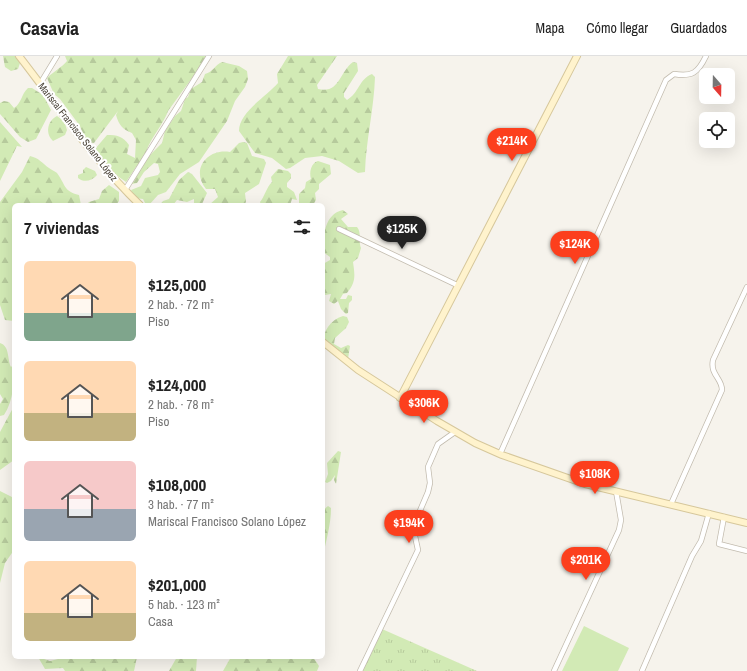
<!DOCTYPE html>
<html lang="es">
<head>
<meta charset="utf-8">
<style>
	:root { --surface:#fff; --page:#f2f2f2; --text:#222; --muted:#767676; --line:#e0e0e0; --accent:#fc3f1d }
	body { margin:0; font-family:"Archivo Narrow",sans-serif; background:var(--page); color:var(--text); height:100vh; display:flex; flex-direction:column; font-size:15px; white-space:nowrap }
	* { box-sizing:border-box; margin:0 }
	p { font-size:13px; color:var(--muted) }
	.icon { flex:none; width:22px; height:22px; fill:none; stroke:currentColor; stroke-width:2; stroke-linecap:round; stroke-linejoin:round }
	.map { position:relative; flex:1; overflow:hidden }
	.drawer { position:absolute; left:12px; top:147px; width:313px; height:456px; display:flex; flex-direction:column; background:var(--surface); border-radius:6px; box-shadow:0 4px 16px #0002 }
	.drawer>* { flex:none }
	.needle { width:26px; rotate:160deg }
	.fabs { position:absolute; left:699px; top:12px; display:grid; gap:8px }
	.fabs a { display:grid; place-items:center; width:36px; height:36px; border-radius:6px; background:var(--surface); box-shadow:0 4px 16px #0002; font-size:20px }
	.price { position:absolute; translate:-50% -34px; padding:0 9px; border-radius:14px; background:var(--accent); color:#fff; font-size:13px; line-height:26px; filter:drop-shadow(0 1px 2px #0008) }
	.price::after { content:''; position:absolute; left:50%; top:24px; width:12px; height:9px; margin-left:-6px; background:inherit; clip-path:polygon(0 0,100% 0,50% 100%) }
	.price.current { background:#222; color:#fff }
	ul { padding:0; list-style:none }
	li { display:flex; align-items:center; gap:12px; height:100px; padding:0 12px }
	li span { display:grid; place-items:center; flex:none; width:112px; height:80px; border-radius:6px; color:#555 }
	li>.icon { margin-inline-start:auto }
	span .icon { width:48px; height:48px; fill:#fffc; stroke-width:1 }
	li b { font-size:17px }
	h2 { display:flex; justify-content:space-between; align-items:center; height:48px; padding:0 12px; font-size:17px }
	header { display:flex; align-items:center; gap:24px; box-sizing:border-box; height:56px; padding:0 20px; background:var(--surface); border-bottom:1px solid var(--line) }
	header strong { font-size:19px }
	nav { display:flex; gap:22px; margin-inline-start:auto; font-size:14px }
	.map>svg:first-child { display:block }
	.grass { fill:url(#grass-tufts) }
	.forest { fill:url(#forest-firs) }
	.pitch { fill:#d2eab5 }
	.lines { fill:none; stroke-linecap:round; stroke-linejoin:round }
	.street-casing { stroke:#c2bbae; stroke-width:6 }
	.secondary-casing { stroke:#d6c79b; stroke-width:8 }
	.street { stroke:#fff; stroke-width:4.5 }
	.secondary { stroke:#fff3cd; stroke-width:6 }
	.labels { text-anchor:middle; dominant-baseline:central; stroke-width:4; stroke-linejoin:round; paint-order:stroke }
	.street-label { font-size:10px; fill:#4b4439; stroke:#fff }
</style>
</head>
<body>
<header>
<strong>Casavia</strong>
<nav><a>Mapa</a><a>Cómo llegar</a><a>Guardados</a></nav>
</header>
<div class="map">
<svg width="747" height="615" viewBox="0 0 747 615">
	<defs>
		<pattern id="grass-tufts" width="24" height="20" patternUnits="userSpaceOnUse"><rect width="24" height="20" fill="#d2eab5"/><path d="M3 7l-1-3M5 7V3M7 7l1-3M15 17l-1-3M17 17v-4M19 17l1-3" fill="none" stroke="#b6ca9c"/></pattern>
		<pattern id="forest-firs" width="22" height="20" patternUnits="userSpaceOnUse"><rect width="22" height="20" fill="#d2eab5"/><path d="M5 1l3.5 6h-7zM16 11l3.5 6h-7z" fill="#b6ca9c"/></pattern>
	</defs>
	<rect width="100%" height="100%" fill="#f6f3ec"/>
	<!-- grass -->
	<path class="grass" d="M382,573L477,615H362Z"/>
	<!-- forest -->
	<g class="forest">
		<path d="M3,0H15L20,7L18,13L11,15L5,11Z"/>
		<path d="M65,0H208L168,55C162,72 146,86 144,105L162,87L165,75L175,60L181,55L185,43L188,41L191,33L202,26L205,18C213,16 215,9 222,6L239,10L247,15L248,23L245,31L235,45L227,65L199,106L180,118L166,136L158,139L149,149L145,147L143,143L135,142L131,134L141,130L145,122L158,119L160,116L158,108L154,107L144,116L137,127L132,128V123L142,106L136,111L126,126L112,116H104L95,93L107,79C117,79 123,80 129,89L127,98L135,102L136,84L132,77C122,73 119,69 116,59L118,55L94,87L86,86L80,70L60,43L54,38L47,22C54,15 61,12 67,5Z"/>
		<path d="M288,0H337L317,29L318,33C340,38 339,16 353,6L357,7L358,15L344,37V41L347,44C359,37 359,23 372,18L375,21C374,53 366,84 365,116L358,117L339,105L322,100L305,102L290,112L286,113L272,102L255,97L239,75C239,56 267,40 278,27L277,18Z"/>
		<path d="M28,32H32L43,39L51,54L36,83L28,86L20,81L0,58V47L4,45L9,46L14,52C22,47 21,38 28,32Z"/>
		<path d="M57,60L64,65L67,74L65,79L53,85C45,78 47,65 57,60Z"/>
		<path d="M0,66L22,91L17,90L0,125Z"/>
		<path d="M243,86L247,87L252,100L264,103L266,107L259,128L245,137L246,146L244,149H209L218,141L215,133H206C190,113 208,92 230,96L239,87Z"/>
		<path d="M30,100C39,102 42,107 49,112C51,114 55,115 57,117C66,129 63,135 79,139L81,149H14V265L5,264L0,249V146L22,116Z"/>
		<path d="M318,105L330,109L331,118L319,128V133L315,137L316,144L313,149H299V138L305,132L306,126L311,123C309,116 311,107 318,105Z"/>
		<path d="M86,111L95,115L97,119C92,125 84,127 78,122V119L83,117V114Z"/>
		<path d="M278,113L288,115L291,118V122L287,127V131L294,136L297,144L292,143L290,149H261L260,146C265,140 266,132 272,126L271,121Z"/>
		<path d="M188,116L192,118L207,137L202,148L194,149V143L187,146L177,144L173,149H160L163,145L169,143L179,124Z"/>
		<path d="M109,129L119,136V145L116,149H86L89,146L99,143L102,135Z"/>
		<path d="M343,154L348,158L341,163L348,171H357C362,177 358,185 361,192L358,202L353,206C355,220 356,226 347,237L343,238L340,243H346L348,239L352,240V244L349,247L348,257L346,258L341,253L338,245L334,248L329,245L331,238L325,239L323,243V208L330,204V201L323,196C323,181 324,158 343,154Z"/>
		<path d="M343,260L347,261L349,266L346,272L335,282L334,288L341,292L348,289L350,290L348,303L323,288C323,275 330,264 343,260Z"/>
		<path d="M0,287C10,290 7,303 11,311L14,308C14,325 14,344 4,359L0,360V348L3,343L0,338Z"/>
		<path d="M14,350V404L0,414V376Z"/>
		<path d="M338,395L341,396L336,428L334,424L335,419L331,425L327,427L325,426L328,418L327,407Z"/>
		<path d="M0,435L14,442V494L5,507L0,527Z"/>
		<path d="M328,450L331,452C331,469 326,484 323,501V454Z"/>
		<path d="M38,601L50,605L58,603V601H137L134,615H65L63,612L45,613Z"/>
		<path d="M177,601H197L196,615H169Z"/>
		<path d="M231,601H313L319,610L317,615H223Z"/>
	</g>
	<!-- pitch -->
	<path class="pitch" d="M584,570L629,592L618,615H562Z"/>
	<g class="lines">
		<!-- street casing -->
		<g class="street-casing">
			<g id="street">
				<path d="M40,28L57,0"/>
				<path d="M125,134L209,0"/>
				<path d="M339,173L457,229"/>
				<path d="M500,398L666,24L674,18C692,21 698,17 706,0"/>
				<path d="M671,448L722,334C722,322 710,319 713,304L747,231"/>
				<path d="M724,461L719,488L747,495"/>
				<path d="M360,615L418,494L413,471L428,436L430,427L428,411L438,388L455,376"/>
				<path d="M554,615L619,474L621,464L616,435"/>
				<path d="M642,615L692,500L701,485L709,457"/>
			</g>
		</g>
		<!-- secondary casing -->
		<g class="secondary-casing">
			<g id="secondary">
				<path d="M19,0C58,50 94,105 140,149"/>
				<path d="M323,286L358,314L437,365L475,387L502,399L585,428L747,467"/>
				<path d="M400,342L577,0"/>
			</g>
		</g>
		<!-- street -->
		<use href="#street" class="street"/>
		<!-- secondary -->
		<use href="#secondary" class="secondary"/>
	</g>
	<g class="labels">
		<!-- street labels -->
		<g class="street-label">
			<text transform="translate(78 76) rotate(52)">Mariscal Francisco Solano López</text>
		</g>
	</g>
</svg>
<div class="fabs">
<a><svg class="needle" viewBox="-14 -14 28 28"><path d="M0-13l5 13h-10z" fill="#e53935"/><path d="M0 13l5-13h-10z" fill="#767676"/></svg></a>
<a><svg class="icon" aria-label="locate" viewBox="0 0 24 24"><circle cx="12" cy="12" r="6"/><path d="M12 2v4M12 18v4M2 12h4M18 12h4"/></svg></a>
</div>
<b class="price" style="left:512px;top:106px">$214K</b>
<b class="price current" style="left:402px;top:194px">$125K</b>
<b class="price" style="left:575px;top:209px">$124K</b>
<b class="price" style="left:424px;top:368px">$306K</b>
<b class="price" style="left:595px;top:439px">$108K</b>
<b class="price" style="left:409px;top:488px">$194K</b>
<b class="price" style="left:586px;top:525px">$201K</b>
<section class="drawer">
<h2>7 viviendas<svg class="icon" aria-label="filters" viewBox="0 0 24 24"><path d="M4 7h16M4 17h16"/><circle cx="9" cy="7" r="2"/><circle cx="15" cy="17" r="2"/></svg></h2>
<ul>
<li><span style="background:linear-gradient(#ffd9b3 65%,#7fa58c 0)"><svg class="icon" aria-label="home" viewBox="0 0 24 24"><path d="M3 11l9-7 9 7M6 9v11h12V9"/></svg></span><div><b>$125,000</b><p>2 hab. · 72 m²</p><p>Piso</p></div></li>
<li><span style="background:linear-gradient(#ffd9b3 65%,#c2b280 0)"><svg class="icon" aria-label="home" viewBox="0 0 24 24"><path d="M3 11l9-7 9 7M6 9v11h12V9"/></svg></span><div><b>$124,000</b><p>2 hab. · 78 m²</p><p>Piso</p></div></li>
<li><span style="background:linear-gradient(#f6c9c9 60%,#9aa5b1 0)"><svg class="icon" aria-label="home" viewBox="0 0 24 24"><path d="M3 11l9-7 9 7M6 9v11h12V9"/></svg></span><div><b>$108,000</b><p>3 hab. · 77 m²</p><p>Mariscal Francisco Solano López</p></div></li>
<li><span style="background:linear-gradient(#ffd9b3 65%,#c2b280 0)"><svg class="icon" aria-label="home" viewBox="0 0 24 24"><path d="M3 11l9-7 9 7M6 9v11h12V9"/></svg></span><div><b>$201,000</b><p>5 hab. · 123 m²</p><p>Casa</p></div></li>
</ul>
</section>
</div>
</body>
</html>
